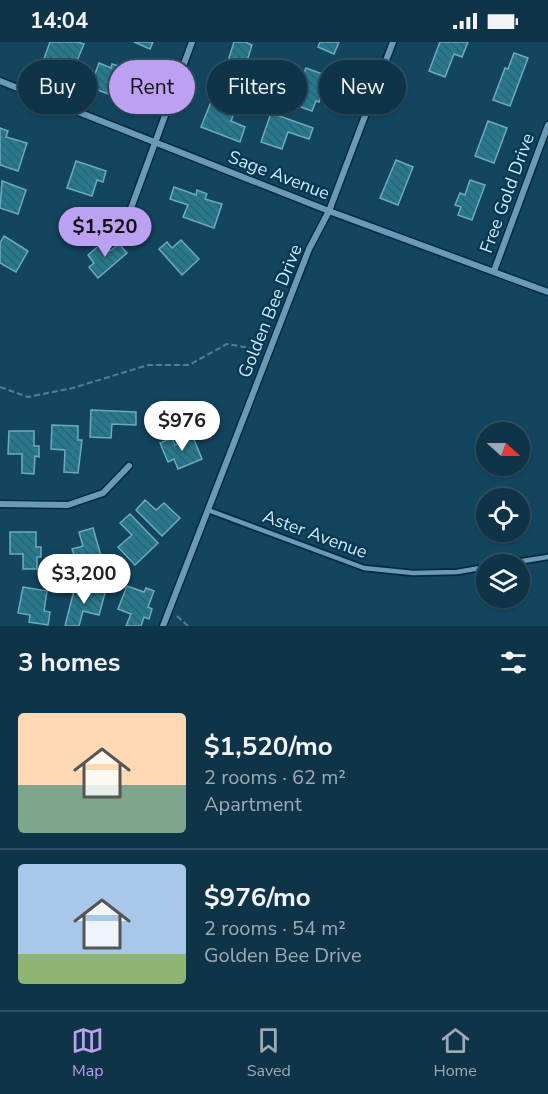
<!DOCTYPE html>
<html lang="en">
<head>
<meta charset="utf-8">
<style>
	:root { --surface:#0f3447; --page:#1d3f52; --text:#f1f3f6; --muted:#9baab4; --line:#2f4f60; --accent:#bca0f2 }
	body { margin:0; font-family:"Nunito Sans",sans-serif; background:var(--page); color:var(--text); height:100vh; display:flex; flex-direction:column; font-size:22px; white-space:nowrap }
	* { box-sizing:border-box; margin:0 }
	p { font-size:20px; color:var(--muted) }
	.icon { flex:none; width:33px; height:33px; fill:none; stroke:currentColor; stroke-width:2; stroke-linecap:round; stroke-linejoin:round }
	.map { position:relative; height:584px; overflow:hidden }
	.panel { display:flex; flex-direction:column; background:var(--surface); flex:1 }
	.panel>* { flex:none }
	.banner { position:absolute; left:18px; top:18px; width:513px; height:54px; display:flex; gap:12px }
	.needle { width:39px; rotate:111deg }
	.fabs { position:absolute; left:476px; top:380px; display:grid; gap:12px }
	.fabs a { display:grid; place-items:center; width:54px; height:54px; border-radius:50%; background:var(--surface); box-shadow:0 2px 4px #0004,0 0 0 2px var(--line); font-size:30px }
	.price { position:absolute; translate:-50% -51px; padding:0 14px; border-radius:21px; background:#fff; color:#222; font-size:20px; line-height:39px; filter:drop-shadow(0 2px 3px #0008) }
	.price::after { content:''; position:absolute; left:50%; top:36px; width:18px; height:14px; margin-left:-9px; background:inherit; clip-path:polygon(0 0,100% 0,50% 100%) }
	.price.current { background:var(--accent); color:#111 }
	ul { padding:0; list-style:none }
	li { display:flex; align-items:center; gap:18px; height:150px; padding:0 18px }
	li+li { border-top:2px solid var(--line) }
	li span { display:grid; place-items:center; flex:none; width:168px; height:120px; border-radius:6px; color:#555 }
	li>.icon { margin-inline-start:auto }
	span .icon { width:72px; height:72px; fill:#fffc; stroke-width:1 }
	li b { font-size:26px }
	h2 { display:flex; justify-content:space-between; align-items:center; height:72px; padding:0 18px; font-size:26px }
	.pill { padding:0 21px; border-radius:27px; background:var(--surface); box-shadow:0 2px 4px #0004,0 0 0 2px var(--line); font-size:21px; line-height:54px }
	.pill.current { background:var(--accent); color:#111 }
	.status { display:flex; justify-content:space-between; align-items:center; height:42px; padding:0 30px; background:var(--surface); direction:ltr }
	.status svg { height:16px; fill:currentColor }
	.tabs { display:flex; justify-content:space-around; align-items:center; height:84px; border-top:2px solid var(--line); background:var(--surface); font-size:16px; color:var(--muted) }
	.tabs a { display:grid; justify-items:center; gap:3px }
	.tabs .current { color:var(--accent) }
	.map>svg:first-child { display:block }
	.building { fill:url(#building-back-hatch); stroke:#6dabbc; stroke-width:1.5 }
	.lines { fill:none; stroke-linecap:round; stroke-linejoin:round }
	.service-casing { stroke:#052a3e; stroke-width:8 }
	.minor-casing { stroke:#052a3e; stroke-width:9 }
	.path { stroke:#557d94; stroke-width:2; stroke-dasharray:6 3; stroke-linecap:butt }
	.service { stroke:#6a9ab8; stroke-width:4.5 }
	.minor { stroke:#6a9ab8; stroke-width:6 }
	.labels { text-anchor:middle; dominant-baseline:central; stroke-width:5; stroke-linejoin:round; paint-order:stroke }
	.street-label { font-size:18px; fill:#d0e8f9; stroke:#063a54 }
</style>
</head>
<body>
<div class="status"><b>14:04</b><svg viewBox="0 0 49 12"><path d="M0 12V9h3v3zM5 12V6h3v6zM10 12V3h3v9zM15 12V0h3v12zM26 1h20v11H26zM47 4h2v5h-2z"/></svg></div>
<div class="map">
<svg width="548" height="584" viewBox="0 0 548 584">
	<defs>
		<pattern id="building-back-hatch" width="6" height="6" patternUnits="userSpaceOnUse" patternTransform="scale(1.5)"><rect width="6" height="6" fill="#27798d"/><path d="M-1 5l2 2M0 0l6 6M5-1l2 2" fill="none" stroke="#31626f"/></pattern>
	</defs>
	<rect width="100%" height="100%" fill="#14455f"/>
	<!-- building -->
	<g class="building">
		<path d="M50,0H78L84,2L71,33L42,22Z"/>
		<path d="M134,0H153L150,7Z"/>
		<path d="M234,0H245L252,3L247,19L250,20L246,31L243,30L240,38L227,33L231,23L227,22Z"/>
		<path d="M320,0H339L334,12L318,5Z"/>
		<path d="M440,0H468L462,15L454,12L445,35L429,29Z"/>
		<path d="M514,11L528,16L510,64L493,58L505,26L508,27Z"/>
		<path d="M99,21L111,26L112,22L122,25L120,29L139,36L134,48L115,41L111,53L90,45Z"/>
		<path d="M306,26L328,34L319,60L316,59L312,69L298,64L304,46L299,44Z"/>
		<path d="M213,55L237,64L231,79L245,85L240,100L201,85Z"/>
		<path d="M271,71L313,86L309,97L288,90L282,107L261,100Z"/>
		<path d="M488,79L507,86L494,121L475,114Z"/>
		<path d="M0,86L8,89L6,95L27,101L18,129L0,123Z"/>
		<path d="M396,118L413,125L398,163L380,156Z"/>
		<path d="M76,119L106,129L103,140L97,138L92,154L67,146Z"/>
		<path d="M470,138L485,143L472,178L458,173L461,165L455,163L460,151L465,153Z"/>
		<path d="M2,139L26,148L18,172L0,166Z"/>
		<path d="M174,145L196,153L197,148L207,152L205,157L222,162L214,186L183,175L188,163L170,157Z"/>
		<path d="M70,171L96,181L92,192L66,182Z"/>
		<path d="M4,194L28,209L16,230L0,221V201Z"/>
		<path d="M181,198L199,217L182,233L159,207L167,200L172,206Z"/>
		<path d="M103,200L110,209L119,202L127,211L98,236L89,225L94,221L88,213Z"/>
		<path d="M91,368L136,370V383L112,382L111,396L90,395Z"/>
		<path d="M52,383L78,384V398H82L78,431L64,430L65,408L51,407Z"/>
		<path d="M9,389H34V404H39V415L35,414L34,432L22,431V412H8Z"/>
		<path d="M193,395L202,417L178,427L174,417L168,420L160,401L172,396L175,403Z"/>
		<path d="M145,458L156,468L164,461L180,476L162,494L136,468Z"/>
		<path d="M130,472L158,501L135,523L118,505L132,493L120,481Z"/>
		<path d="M93,486L103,521L79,528L72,507L83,504L79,490Z"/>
		<path d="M10,490H36V505H41V515H37V527H23V512H10Z"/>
		<path d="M75,544L105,551L99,573L83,569L79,584H65Z"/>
		<path d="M127,544L144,550L146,546L154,549L148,565L152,567L149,577L144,575L141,584H126L131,572L118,567Z"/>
		<path d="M23,545L47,549L44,569L50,570L48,583L29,580L30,573L18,571Z"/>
	</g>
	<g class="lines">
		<!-- service casing -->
		<g class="service-casing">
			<g id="service">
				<path d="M208,468L364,526L413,531L457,530L486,525"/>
				<path d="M504,522L548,515"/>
			</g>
		</g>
		<!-- minor casing -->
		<g class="minor-casing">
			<g id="minor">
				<path d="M0,39L329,169L548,250"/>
				<path d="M130,169L192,0"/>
				<path d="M494,229L548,83"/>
				<path d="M0,462L68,463L103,451L129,424"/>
				<path d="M163,584L309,207L329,169L393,0"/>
			</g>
		</g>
		<!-- path -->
		<g class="path">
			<path d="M0,345L28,355L73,346L148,323H189L227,302L261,308"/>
			<path d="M177,574L188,584"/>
		</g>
		<!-- service -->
		<use href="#service" class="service"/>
		<!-- minor -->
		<use href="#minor" class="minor"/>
	</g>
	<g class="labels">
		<!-- street labels -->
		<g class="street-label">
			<text transform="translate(279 133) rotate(21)">Sage Avenue</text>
			<text transform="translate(507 151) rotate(-70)">Free Gold Drive</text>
			<text transform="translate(270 269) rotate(-68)">Golden Bee Drive</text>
			<text transform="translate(315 492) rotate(20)">Aster Avenue</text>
		</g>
	</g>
</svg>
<div class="fabs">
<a><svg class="needle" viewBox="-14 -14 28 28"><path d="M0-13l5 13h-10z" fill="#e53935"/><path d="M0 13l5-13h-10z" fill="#9baab4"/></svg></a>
<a><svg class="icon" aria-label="locate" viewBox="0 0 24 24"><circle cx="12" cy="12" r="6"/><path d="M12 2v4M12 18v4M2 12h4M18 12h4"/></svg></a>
<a><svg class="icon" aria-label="layers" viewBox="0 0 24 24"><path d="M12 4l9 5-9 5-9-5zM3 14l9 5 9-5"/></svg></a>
</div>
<b class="price current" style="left:105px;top:216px">$1,520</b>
<b class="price" style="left:182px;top:410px">$976</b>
<b class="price" style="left:84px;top:563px">$3,200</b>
<div class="banner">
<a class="pill">Buy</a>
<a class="pill current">Rent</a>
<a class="pill">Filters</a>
<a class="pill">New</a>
</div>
</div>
<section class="panel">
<h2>3 homes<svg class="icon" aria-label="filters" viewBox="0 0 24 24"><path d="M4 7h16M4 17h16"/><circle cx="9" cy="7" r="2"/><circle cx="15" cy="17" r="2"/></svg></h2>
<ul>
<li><span style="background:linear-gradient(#ffd9b3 60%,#7fa58c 0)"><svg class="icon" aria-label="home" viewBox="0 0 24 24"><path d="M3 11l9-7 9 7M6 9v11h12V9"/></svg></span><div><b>$1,520/mo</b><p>2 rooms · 62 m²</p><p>Apartment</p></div></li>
<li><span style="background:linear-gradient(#a9c7e8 75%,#8fb573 0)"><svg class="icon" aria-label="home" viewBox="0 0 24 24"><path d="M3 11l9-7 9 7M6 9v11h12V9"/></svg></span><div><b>$976/mo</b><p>2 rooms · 54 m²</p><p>Golden Bee Drive</p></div></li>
</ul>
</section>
<nav class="tabs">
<a class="current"><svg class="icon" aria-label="map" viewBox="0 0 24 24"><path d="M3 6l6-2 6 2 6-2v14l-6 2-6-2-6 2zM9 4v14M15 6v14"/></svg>Map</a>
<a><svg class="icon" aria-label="saved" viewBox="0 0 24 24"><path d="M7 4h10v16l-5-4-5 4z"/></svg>Saved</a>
<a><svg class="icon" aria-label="home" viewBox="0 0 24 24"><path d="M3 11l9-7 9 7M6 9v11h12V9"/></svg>Home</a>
</nav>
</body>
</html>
